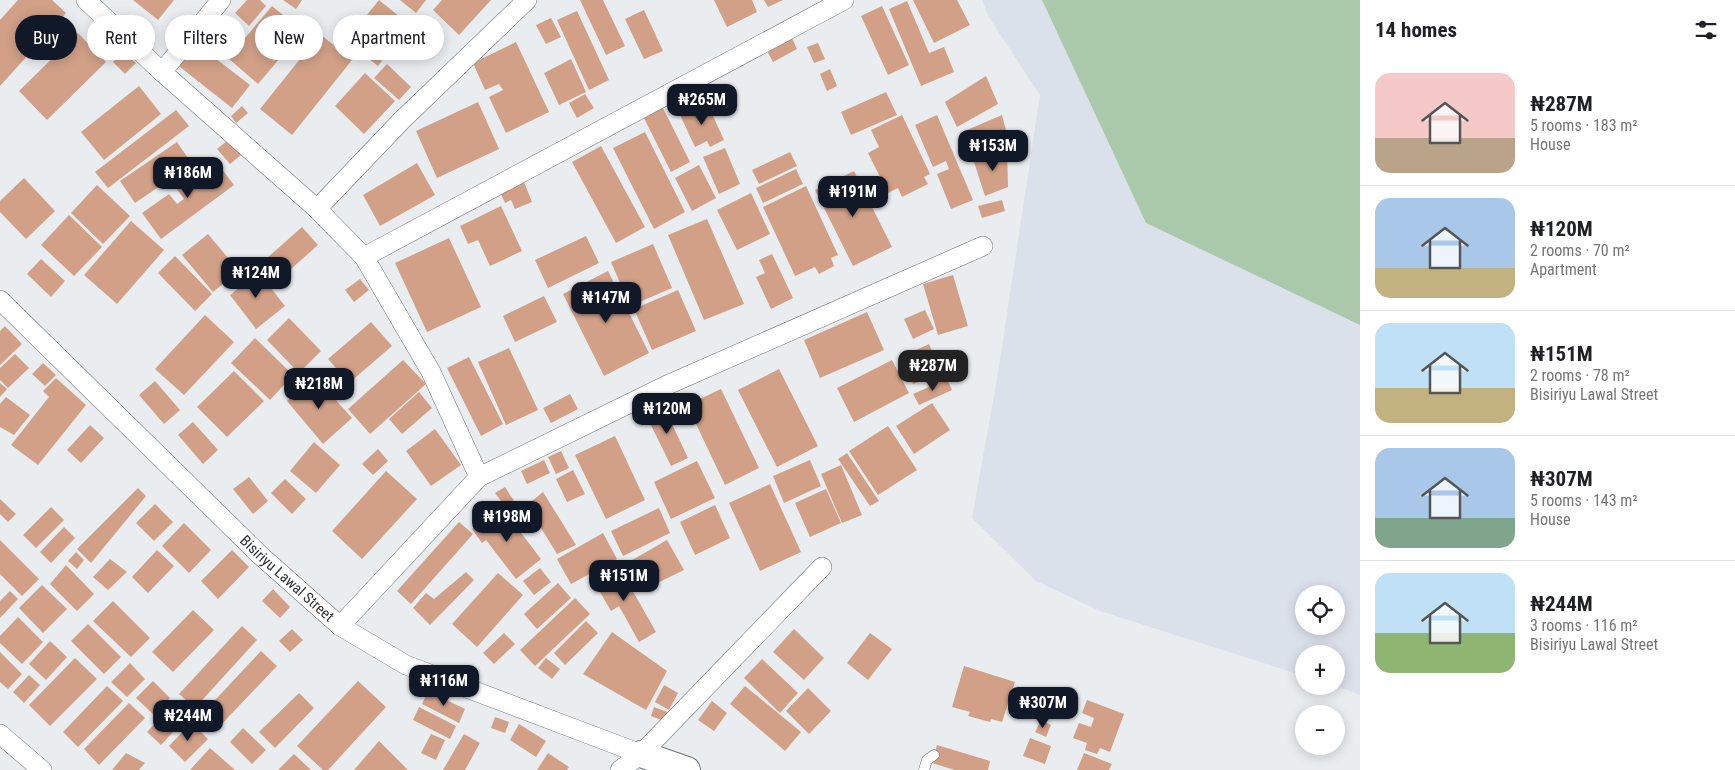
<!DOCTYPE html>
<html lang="en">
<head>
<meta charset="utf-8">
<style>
	:root { --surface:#fff; --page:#f6f6f6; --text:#202124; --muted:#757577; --line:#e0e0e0; --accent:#111827 }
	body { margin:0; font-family:"Roboto Condensed",sans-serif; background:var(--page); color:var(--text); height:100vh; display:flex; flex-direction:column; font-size:19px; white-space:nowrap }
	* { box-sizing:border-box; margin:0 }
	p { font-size:16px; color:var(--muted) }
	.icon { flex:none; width:28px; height:28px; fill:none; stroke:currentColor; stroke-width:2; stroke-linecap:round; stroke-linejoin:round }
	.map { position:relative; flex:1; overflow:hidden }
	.side { display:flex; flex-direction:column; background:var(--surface); width:375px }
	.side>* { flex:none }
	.banner { position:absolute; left:15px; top:15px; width:475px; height:45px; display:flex; gap:10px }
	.tools { position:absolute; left:1295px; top:585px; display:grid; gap:10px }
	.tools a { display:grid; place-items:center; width:50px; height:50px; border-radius:50%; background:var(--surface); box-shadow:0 2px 12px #0003; font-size:25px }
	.price { position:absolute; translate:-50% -42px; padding:0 11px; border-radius:10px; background:var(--accent); color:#fff; font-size:16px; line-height:32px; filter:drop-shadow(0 1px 2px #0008) }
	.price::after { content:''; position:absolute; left:50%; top:30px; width:15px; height:11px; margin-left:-8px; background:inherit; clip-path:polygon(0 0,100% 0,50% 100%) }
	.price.selected { background:#222; color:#fff }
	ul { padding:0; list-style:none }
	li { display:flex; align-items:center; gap:15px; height:125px; padding:0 15px }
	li+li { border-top:1px solid var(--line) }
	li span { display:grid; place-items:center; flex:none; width:140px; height:100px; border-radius:15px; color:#555 }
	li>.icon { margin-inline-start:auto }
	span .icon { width:60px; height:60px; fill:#fffc; stroke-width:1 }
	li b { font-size:21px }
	h2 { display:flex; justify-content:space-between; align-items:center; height:60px; padding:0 15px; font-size:21px }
	.tag { padding:0 18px; border-radius:22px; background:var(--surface); box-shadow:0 2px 12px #0003; font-size:18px; line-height:45px }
	.tag.selected { background:var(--accent); color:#fff }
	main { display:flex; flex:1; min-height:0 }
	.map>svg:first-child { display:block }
	.built { fill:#dbe1eb; fill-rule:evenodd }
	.green { fill:#aac9aa }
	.building { fill:#d1a087 }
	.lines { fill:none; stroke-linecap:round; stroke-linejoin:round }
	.lane-casing { stroke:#707275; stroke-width:11 }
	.street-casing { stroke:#707275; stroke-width:20 }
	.secondary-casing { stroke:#707275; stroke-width:28 }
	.lane { stroke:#fff; stroke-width:10 }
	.street { stroke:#fff; stroke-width:19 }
	.secondary { stroke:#fff; stroke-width:26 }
	.labels { text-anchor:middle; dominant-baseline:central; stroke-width:5; stroke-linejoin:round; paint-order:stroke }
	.street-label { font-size:15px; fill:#303133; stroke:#eaedf0 }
</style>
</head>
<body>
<main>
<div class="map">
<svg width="1360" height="770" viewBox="0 0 1360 770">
	<rect width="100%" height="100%" fill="#eaedf0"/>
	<!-- built -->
	<path class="built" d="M982,0H1360V695L1336,686V654H1304V676L1100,611L1036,581L972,518L998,373L1040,95L988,16ZM1304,594H1336V626H1304Z"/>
	<!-- green -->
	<path class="green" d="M1042,0H1360V325L1146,223Z"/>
	<!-- building -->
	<g class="building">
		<path d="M18,0H52L66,13L0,86V20Z"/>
		<path d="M133,0H174L158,20Z"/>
		<path d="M247,0H260L266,6L249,26L235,13Z"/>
		<path d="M283,0H302L296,9Z"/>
		<path d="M379,0L410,25L378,66L346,41Z"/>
		<path d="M400,0H426L416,13Z"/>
		<path d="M442,0H491L459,35L433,10Z"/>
		<path d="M580,0H603L625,46L606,55Z"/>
		<path d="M714,0H752L757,12L727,27Z"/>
		<path d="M764,0H783L768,7Z"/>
		<path d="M913,0H957L970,25L934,43Z"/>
		<path d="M907,1L929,53L944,47L954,72L921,86L889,9Z"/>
		<path d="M272,6L303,31L258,84L228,58Z"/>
		<path d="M882,6L909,65L888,75L861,16Z"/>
		<path d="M644,10L663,51L644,59L625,19Z"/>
		<path d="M577,11L609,80L589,90L557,20Z"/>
		<path d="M551,18L561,37L546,44L536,25Z"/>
		<path d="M200,31L222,49L215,58L250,85L232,108L175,63Z"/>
		<path d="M78,33L106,62L47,120L19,91Z"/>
		<path d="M320,34L352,60L292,135L260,109Z"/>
		<path d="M791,36L797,49L773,62L766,49Z"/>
		<path d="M516,42L549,112L506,133L489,97L503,90L499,84L485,90L473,63Z"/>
		<path d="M818,43L825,59L814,63L807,47Z"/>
		<path d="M123,51L136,63L125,74L113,62Z"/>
		<path d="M571,59L586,92L559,105L544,73Z"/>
		<path d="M387,64L411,87L399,100L374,78Z"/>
		<path d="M830,69L837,86L827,91L820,74Z"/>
		<path d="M365,73L395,101L364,134L335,106Z"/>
		<path d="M986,76L998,104L957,127L945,102Z"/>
		<path d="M139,86L161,114L104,160L81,132Z"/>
		<path d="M886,92L897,115L851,135L841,112Z"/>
		<path d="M585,94L594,108L577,118L569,103Z"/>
		<path d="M478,102L499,149L437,178L416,131Z"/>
		<path d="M707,103L724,140L710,147L707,141L695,147L680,115Z"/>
		<path d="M242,106L248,113L236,123L231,116Z"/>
		<path d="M663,108L690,162L671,172L644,118Z"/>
		<path d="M176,110L189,126L108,188L95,172Z"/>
		<path d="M902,115L930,174L924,177L928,184L902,197L898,188L888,193L868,153L879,147L871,130Z"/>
		<path d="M937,115L973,200L951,209L937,174L949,169L946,161L933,167L915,125Z"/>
		<path d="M1002,115L1009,142L970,156L960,133Z"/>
		<path d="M645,132L685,212L654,229L613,148Z"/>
		<path d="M228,140L241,155L230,164L217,149Z"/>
		<path d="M177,142L192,164L135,203L120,181Z"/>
		<path d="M601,146L645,227L616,243L572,162Z"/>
		<path d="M725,148L740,184L719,194L703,157Z"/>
		<path d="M1007,149L1008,187L985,196L974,162Z"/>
		<path d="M790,152L797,166L759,184L752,170Z"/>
		<path d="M215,160L234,185L161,239L142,213L169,194L177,204L184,199L176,188Z"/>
		<path d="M417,163L435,195L380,226L363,195Z"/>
		<path d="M699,165L716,198L692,211L675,178Z"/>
		<path d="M796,169L803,184L763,203L756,188Z"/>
		<path d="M854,171L892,247L853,266L815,190Z"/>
		<path d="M24,178L55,211L26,239L0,212V201Z"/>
		<path d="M524,182L532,202L515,209L511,200L505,203L500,192Z"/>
		<path d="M97,185L130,216L103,244L71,213Z"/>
		<path d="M806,186L838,255L831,258L834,266L819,274L815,267L795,276L763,207Z"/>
		<path d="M751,193L770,234L737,250L717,210Z"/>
		<path d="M1002,200L1005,211L982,218L978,206Z"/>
		<path d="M501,206L522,251L490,266L478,240L468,244L460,226Z"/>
		<path d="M69,215L102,247L74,276L41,245Z"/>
		<path d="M707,219L744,304L704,320L668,235Z"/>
		<path d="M131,221L164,250L117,304L84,275Z"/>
		<path d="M302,227L318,245L282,277L266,259Z"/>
		<path d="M208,234L239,271L213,292L182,255Z"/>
		<path d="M586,236L599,263L548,288L535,260Z"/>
		<path d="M449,238L481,307L427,332L395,263Z"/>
		<path d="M653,244L672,288L630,306L611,262Z"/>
		<path d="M772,254L793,298L771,309L756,277L765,273L759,260Z"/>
		<path d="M175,256L212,294L195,311L158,273Z"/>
		<path d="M41,259L65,281L51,297L27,274Z"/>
		<path d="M255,268L285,306L256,329L230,295L239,288L235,283Z"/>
		<path d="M608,271L649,353L604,376L563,294Z"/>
		<path d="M953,275L968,326L938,335L923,284Z"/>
		<path d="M360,279L369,290L354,302L345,290Z"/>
		<path d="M678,290L696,331L652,350L634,309Z"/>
		<path d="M544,296L557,322L515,342L503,316Z"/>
		<path d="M925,310L934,329L913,339L904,319Z"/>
		<path d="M867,312L884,350L820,378L804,340Z"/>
		<path d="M205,315L234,342L184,395L155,369Z"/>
		<path d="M289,318L321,351L299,373L267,340Z"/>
		<path d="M371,322L392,346L349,383L328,359Z"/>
		<path d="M5,326L22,344L0,365V331Z"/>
		<path d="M255,338L293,375L270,400L231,363Z"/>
		<path d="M929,344L941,372L913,384L901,357Z"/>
		<path d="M509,348L538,410L506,425L478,362Z"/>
		<path d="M15,354L29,368L8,388L0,380V368Z"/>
		<path d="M469,357L503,424L481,436L447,368Z"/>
		<path d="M403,360L426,384L370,434L348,409Z"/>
		<path d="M892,360L909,393L854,422L837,388Z"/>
		<path d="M43,363L56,375L45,386L32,374Z"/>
		<path d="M779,369L818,446L777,467L738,390Z"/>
		<path d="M234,371L264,401L227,437L197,407Z"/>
		<path d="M315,377L352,418L323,444L287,401Z"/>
		<path d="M56,378L86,405L38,465L11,445L49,397L43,391Z"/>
		<path d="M947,379L952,390L919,405L913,394Z"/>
		<path d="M155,381L180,410L164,424L139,395Z"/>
		<path d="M0,383L7,389L0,397Z"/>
		<path d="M721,389L759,468L725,485L687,405Z"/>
		<path d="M419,392L432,408L402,434L389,419Z"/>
		<path d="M570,394L578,409L551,423L543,408Z"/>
		<path d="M6,397L30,415L14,435L0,427V404Z"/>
		<path d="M932,403L950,430L914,454L896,426Z"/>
		<path d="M663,405L688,458L671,466L645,413Z"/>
		<path d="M193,422L218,450L203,464L178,435Z"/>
		<path d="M90,425L104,438L81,463L67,450Z"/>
		<path d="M888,426L917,470L878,495L849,451Z"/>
		<path d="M435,429L461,465L431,486L406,451Z"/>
		<path d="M615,436L645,500L606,519L575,455Z"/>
		<path d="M314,442L340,465L316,493L290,471Z"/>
		<path d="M378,449L388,461L373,475L362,464Z"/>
		<path d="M561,451L569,468L556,474L548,457Z"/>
		<path d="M847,453L879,501L870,506L838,459Z"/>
		<path d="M544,460L550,473L527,484L521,471Z"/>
		<path d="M810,460L821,486L784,503L773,476Z"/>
		<path d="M697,461L715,498L671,519L654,482Z"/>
		<path d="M841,465L862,515L842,523L821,474Z"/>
		<path d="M573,470L585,494L567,502L556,479Z"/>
		<path d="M386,471L417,499L362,559L332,531Z"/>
		<path d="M249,477L268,501L253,514L233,489Z"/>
		<path d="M285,479L306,499L292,514L271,493Z"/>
		<path d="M770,484L801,552L760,571L729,503Z"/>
		<path d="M505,487L529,524L522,529L495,493Z"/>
		<path d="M138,488L146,496L91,563L77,549Z"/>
		<path d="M826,489L841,523L810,537L795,503Z"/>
		<path d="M543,492L576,545L557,554L527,505Z"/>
		<path d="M0,499L16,514L8,522L0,514Z"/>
		<path d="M155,504L173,522L154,541L136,523Z"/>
		<path d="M715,505L730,538L695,555L680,522Z"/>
		<path d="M51,507L64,520L36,548L23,535Z"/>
		<path d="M501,507L541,559L516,579L486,540L482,543L472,529Z"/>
		<path d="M659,508L670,533L623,556L611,531Z"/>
		<path d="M459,522L473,534L411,604L397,591Z"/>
		<path d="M184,523L211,550L189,573L162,546Z"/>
		<path d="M64,527L75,538L51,563L40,552Z"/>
		<path d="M603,533L617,559L571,584L557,559Z"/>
		<path d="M0,540L39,579L22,596L0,574Z"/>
		<path d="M667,540L684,570L641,591L627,563Z"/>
		<path d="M157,550L174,566L148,593L132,577Z"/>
		<path d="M232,550L249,567L218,599L201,581Z"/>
		<path d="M76,552L84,560L77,569L68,561Z"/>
		<path d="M110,559L127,572L108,590L93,577Z"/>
		<path d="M66,565L94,594L77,611L50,584Z"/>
		<path d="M618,565L656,632L639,642L619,606L611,611L593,580Z"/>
		<path d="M540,568L551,582L534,595L523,581Z"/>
		<path d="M466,572L474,580L430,625L413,608L426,593L434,599Z"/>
		<path d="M498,573L523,595L477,647L452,624Z"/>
		<path d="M558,583L571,598L537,629L524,614Z"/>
		<path d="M42,585L67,609L43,633L19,608Z"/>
		<path d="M273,589L290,607L280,618L262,601Z"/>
		<path d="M10,591L18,599L0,618V601Z"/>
		<path d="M575,598L590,614L535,666L520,650Z"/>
		<path d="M113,601L150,638L131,657L93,621Z"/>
		<path d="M193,610L214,630L173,672L152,652Z"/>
		<path d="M18,617L43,642L22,664L0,643V636Z"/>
		<path d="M586,621L598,633L565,665L554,653Z"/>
		<path d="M88,624L121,657L104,674L71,641Z"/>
		<path d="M242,626L257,640L195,708L179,694Z"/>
		<path d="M292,629L303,640L290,652L279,641Z"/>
		<path d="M794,629L824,658L804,680L773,652Z"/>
		<path d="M612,632L667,671L646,710L583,674Z"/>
		<path d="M504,633L515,644L494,664L483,653Z"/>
		<path d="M870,633L892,649L868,680L847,663Z"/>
		<path d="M50,641L67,657L46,680L29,664Z"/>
		<path d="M261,651L277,666L217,729L202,714Z"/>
		<path d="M0,652L22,674L8,689L0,682Z"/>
		<path d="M75,658L97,679L50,726L29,705Z"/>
		<path d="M546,658L560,669L552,679L538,668Z"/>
		<path d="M762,659L798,693L780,713L744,678Z"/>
		<path d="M130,663L145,679L127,697L111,682Z"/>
		<path d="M964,666L1015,682L1002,722L991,719L990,722L968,716L970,712L952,707Z"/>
		<path d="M29,675L40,685L24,703L13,692Z"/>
		<path d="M153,681L170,698L154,715L136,698Z"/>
		<path d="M358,681L386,707L328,770H323L297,746Z"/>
		<path d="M664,685L678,693L669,710L655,702Z"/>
		<path d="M107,686L123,701L78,747L63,732Z"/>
		<path d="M745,686L801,732L785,751L730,704Z"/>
		<path d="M808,688L831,711L809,734L786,711Z"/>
		<path d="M428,691L465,709L459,723L422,704Z"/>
		<path d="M299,693L314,708L275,748L259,732Z"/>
		<path d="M1087,700L1124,714L1110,752L1100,748L1097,754L1085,750L1087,743L1073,738L1079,723L1091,727L1094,718L1082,713Z"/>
		<path d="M712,701L727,713L714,731L698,720Z"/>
		<path d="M129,703L145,718L99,765L84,749Z"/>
		<path d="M172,706L185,719L161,745L147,732Z"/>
		<path d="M419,707L456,726L450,739L413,720Z"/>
		<path d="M654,707L667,712L664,721L651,716Z"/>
		<path d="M495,717L509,722L505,733L491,728Z"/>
		<path d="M1041,720L1051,725L1046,737L1035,732Z"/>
		<path d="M191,723L208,739L185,762L169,746Z"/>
		<path d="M519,724L546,741L536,757L510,740Z"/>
		<path d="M243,728L266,750L252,764L230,742Z"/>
		<path d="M431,734L445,740L436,760L421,753Z"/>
		<path d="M464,734L480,743L465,770H443Z"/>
		<path d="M1030,738L1051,746L1045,764L1023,756Z"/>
		<path d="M379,741L408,770H354Z"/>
		<path d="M937,745L990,761L988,770H955L932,763Z"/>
		<path d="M210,748L235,770H190Z"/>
		<path d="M126,753L145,763L139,770H112Z"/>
		<path d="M548,753L569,767L567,770H537Z"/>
		<path d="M1084,753L1112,764L1109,770H1077Z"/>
		<path d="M294,754L311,770H278Z"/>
	</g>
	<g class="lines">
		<!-- lane casing -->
		<g class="lane-casing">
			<path id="lane" d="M924,770L927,760L934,755"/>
		</g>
		<!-- street casing -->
		<g class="street-casing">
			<g id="street">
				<path d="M86,0L162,72L317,209L364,257L431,372L479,477"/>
				<path d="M162,72L221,0"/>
				<path d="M317,209L402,120L527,0"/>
				<path d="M364,257L844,0"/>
				<path id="s1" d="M0,300L261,556L340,626L406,665L641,754"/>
				<path d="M340,626L479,477L665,386L983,246"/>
				<path d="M0,734L42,770"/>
				<path d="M620,770L641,754L822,567"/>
			</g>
		</g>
		<!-- secondary casing -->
		<g class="secondary-casing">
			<path id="secondary" d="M641,754L687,770"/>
		</g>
		<!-- lane -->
		<use href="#lane" class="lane"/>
		<!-- street -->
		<use href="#street" class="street"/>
		<!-- secondary -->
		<use href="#secondary" class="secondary"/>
	</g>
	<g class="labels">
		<!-- street labels -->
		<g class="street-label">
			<text stroke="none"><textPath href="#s1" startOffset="400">Bisiriyu Lawal Street</textPath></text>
		</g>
	</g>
</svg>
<div class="tools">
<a><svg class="icon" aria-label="locate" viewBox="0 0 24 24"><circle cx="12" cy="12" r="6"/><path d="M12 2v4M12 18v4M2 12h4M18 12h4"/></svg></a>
<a>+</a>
<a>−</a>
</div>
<b class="price" style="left:702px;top:126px">₦265M</b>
<b class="price" style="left:993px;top:172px">₦153M</b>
<b class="price" style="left:188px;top:199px">₦186M</b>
<b class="price" style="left:853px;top:218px">₦191M</b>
<b class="price" style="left:256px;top:299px">₦124M</b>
<b class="price" style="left:606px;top:324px">₦147M</b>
<b class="price selected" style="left:933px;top:392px">₦287M</b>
<b class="price" style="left:319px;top:410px">₦218M</b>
<b class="price" style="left:667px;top:435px">₦120M</b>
<b class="price" style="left:507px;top:543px">₦198M</b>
<b class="price" style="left:624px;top:602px">₦151M</b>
<b class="price" style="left:444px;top:707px">₦116M</b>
<b class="price" style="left:1043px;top:729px">₦307M</b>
<b class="price" style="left:188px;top:742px">₦244M</b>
<div class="banner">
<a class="tag selected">Buy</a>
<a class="tag">Rent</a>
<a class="tag">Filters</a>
<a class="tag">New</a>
<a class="tag">Apartment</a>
</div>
</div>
<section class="side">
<h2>14 homes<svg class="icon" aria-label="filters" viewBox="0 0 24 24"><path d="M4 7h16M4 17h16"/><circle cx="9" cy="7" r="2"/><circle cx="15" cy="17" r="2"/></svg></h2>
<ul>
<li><span style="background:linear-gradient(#f6c9c9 65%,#b9a48a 0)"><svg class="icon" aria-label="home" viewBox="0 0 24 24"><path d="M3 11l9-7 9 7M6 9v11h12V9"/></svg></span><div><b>₦287M</b><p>5 rooms · 183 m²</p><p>House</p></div></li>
<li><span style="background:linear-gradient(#a9c7e8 70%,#c2b280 0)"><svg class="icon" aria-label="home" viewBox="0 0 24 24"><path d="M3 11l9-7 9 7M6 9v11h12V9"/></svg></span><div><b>₦120M</b><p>2 rooms · 70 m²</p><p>Apartment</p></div></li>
<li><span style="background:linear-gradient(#bfe0f5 65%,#c2b280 0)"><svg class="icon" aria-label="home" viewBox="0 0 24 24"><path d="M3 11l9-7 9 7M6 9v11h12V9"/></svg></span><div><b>₦151M</b><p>2 rooms · 78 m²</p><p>Bisiriyu Lawal Street</p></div></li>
<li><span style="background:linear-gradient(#a9c7e8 70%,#7fa58c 0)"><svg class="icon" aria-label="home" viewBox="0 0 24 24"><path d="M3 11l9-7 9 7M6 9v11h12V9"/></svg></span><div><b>₦307M</b><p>5 rooms · 143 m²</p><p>House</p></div></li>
<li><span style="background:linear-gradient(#bfe0f5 60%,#8fb573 0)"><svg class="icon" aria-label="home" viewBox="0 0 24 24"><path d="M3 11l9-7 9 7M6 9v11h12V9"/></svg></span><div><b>₦244M</b><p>3 rooms · 116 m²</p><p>Bisiriyu Lawal Street</p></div></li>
</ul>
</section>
</main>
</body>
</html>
